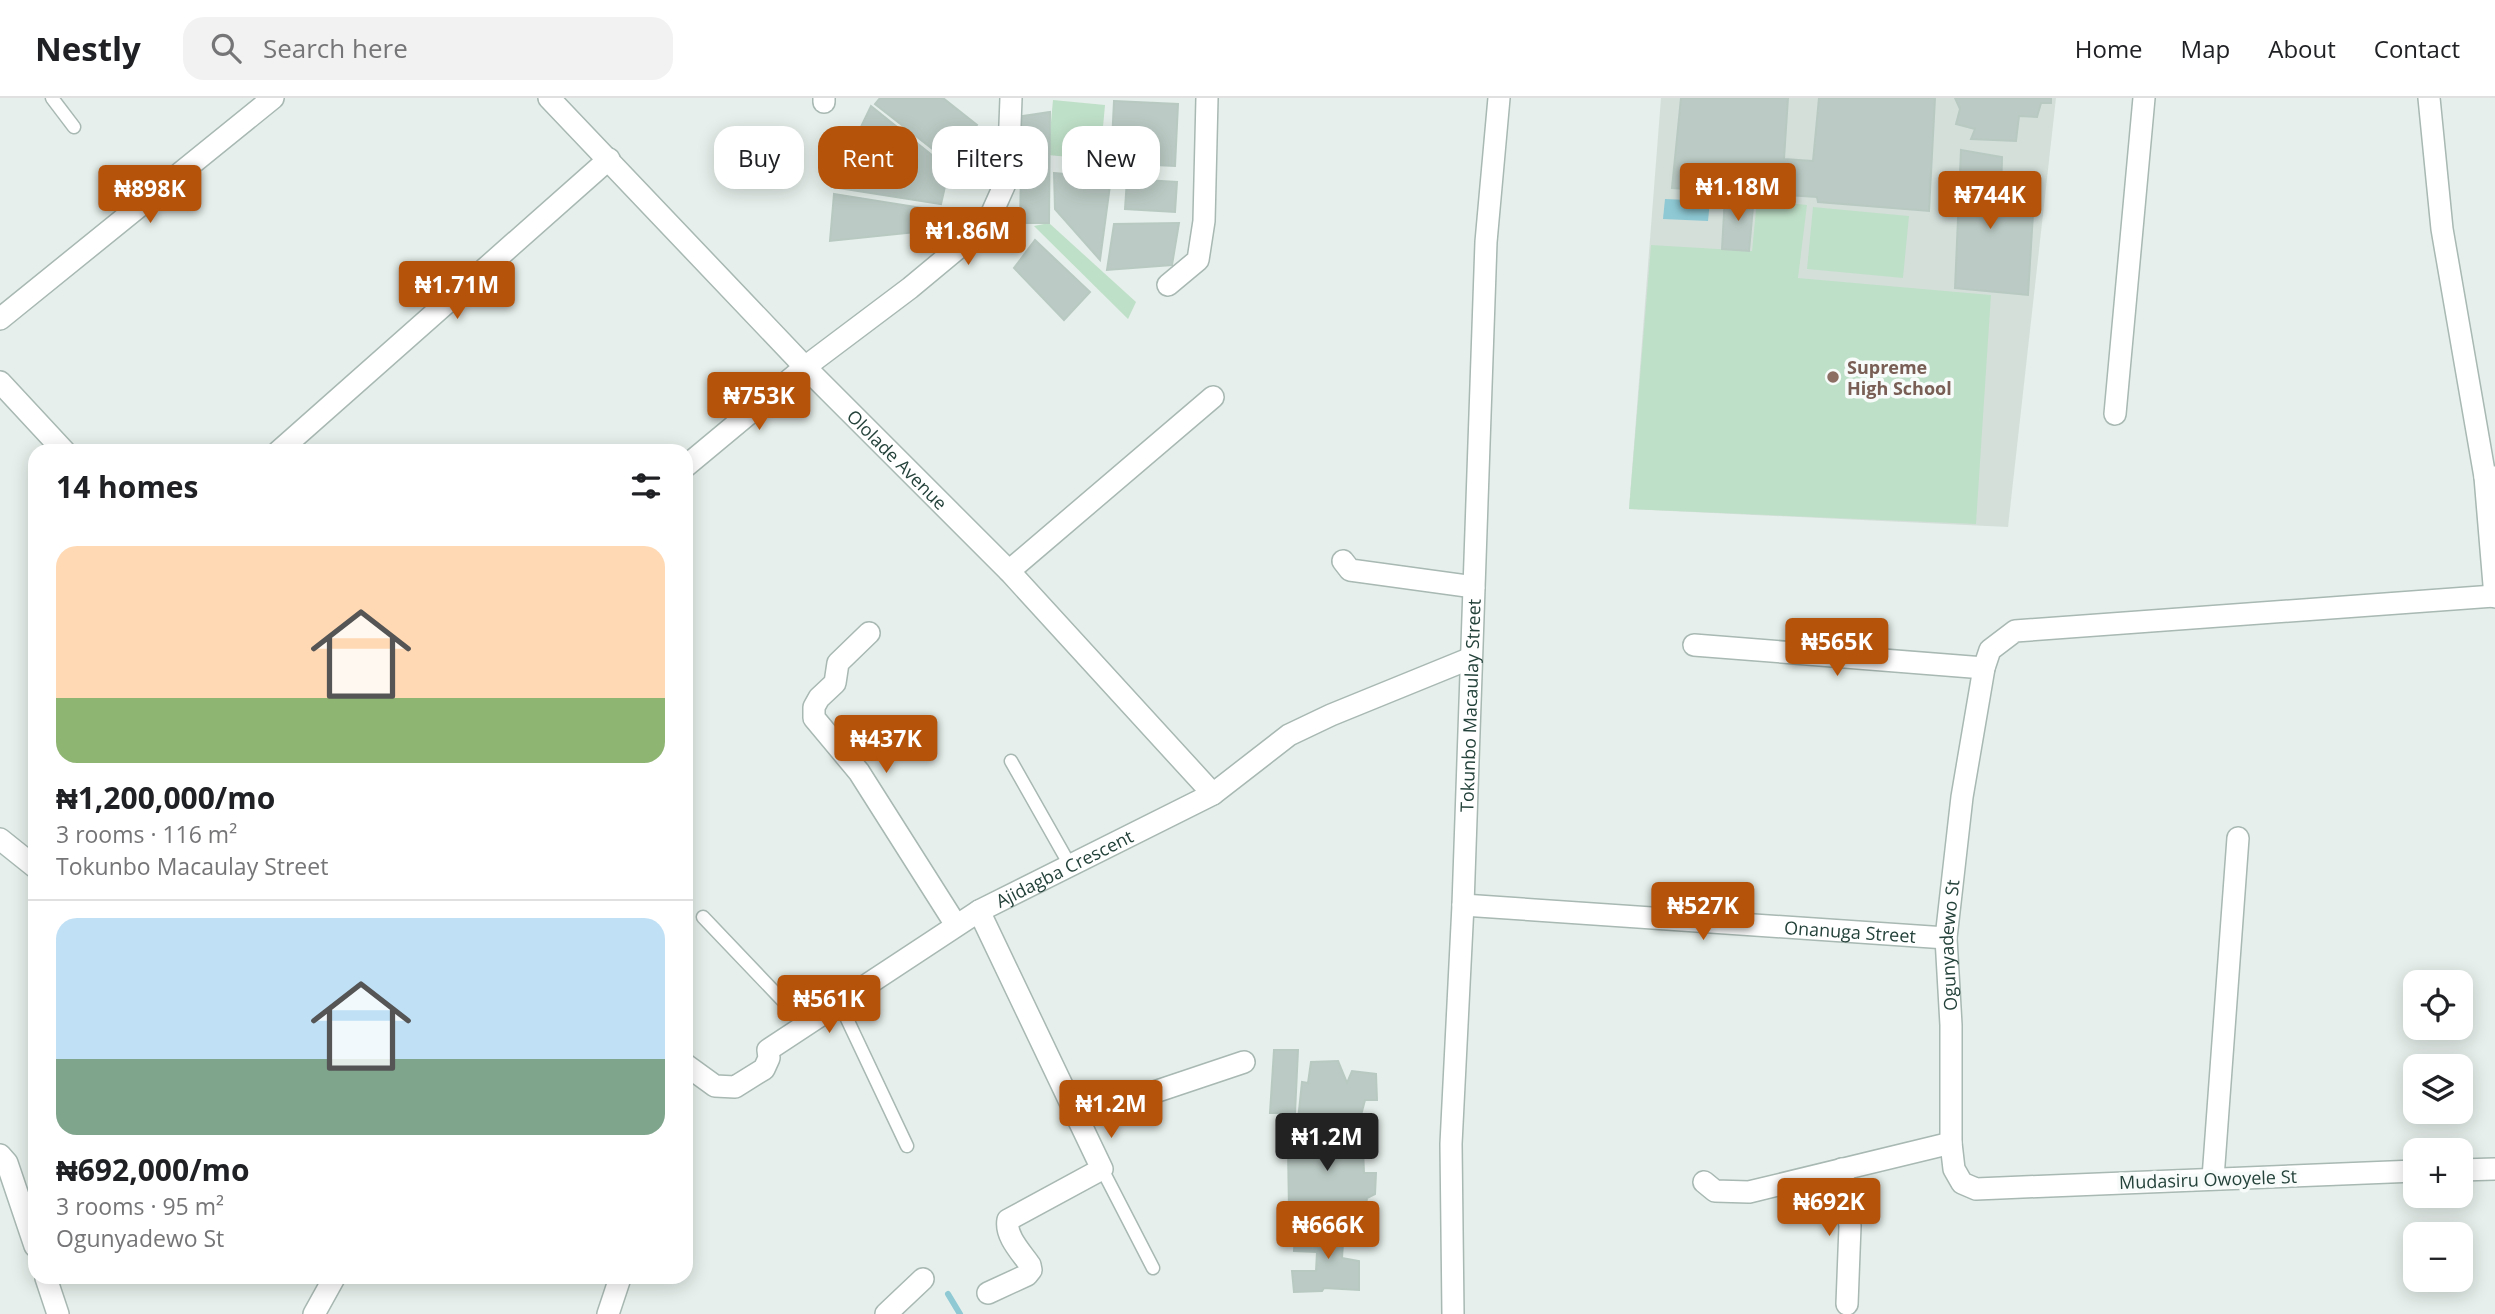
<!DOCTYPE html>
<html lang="en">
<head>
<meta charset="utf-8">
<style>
	:root { --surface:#fff; --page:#f2f2f2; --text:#202124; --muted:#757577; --line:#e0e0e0; --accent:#b45309 }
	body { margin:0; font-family:"Open Sans",sans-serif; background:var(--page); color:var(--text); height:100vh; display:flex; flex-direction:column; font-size:26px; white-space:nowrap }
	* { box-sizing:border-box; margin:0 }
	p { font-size:23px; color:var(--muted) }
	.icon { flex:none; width:38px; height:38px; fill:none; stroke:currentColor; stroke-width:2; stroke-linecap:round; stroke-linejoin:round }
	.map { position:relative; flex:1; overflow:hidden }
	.sheet { position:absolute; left:28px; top:346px; width:665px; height:840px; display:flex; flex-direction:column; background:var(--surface); border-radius:21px; box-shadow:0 4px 18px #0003 }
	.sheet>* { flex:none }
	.top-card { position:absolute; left:714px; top:28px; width:665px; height:63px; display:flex; gap:14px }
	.controls { position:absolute; left:2403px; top:872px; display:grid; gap:14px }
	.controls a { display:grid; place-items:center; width:70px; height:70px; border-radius:14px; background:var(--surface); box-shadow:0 4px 18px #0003; font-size:35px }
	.price { position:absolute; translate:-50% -60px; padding:0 16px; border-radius:7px; background:var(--accent); color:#fff; font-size:23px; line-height:46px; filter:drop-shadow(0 2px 4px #0008) }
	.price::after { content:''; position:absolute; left:50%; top:42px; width:21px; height:16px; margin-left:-10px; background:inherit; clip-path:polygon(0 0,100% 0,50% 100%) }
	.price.selected { background:#222; color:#fff }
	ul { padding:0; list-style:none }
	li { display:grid; align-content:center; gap:14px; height:371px; padding:0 28px }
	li+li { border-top:2px solid var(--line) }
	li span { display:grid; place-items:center; height:217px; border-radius:21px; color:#555 }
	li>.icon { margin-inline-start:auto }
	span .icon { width:126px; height:126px; fill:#fffc; stroke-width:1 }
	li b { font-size:30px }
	h2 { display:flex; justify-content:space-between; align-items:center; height:84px; padding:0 28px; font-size:30px }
	.tag { padding:0 24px; border-radius:21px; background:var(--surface); box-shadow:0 4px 18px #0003; font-size:24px; line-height:63px }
	.tag.selected { background:var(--accent); color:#fff }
	header { display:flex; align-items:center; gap:42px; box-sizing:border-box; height:98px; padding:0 35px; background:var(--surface); border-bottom:2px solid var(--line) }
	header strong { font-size:33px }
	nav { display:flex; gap:38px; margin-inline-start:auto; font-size:24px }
	.search { width:490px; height:63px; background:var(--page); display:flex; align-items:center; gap:18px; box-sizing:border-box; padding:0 24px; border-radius:21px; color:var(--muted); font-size:26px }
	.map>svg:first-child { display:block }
	.built { fill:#d4dfda }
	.green { fill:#bfe0c8 }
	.water { fill:#8ec9d4 }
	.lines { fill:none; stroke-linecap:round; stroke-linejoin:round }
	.stream { stroke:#8ec9d4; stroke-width:6 }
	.building { fill:#bbcac4; stroke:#b8c9c2; stroke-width:2 }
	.lane-casing { stroke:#a8b8b2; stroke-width:15 }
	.street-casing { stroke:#a8b8b2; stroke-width:24 }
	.lane { stroke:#fff; stroke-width:12 }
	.street { stroke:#fff; stroke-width:21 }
	.education-dot { fill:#8d6e63; stroke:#f7fbf9; stroke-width:2.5 }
	.labels { text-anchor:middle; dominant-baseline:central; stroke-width:7; stroke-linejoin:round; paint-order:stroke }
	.education-label { font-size:18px; font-weight:bold; fill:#785e54; stroke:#f7fbf9; text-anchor:start }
	.street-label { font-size:18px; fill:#24423a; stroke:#f7fbf9 }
</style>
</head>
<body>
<header>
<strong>Nestly</strong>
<div class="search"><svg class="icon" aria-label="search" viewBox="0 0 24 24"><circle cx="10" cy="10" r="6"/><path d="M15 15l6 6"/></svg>Search here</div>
<nav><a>Home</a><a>Map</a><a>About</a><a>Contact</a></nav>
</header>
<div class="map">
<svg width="2495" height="1216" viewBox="0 0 2495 1216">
	<rect width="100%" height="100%" fill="#e6efeb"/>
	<!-- built -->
	<path class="built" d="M1661,0H2056L2008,429L1629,411Z"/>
	<!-- green -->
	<g class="green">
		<path d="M1053,2L1105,7L1100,62L1048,57Z"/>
		<path d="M1757,102L1807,107L1798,180L1991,197L1976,426L1629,411L1651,147L1752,153Z"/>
		<path d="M1813,109L1909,118L1903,180L1807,171Z"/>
		<path d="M1049,125L1136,204L1128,221L1034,128Z"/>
	</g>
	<!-- water -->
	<path class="water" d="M1665,101L1710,103L1708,123L1663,121Z"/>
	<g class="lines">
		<!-- stream -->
		<path class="stream" d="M948,1196L960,1216"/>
	</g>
	<!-- building -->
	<g class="building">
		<path d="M880,0H943L977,27L948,63L875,6Z"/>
		<path d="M1681,0H1788L1784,61L1813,63L1819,0H1935L1929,113L1818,104L1817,99L1672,90Z"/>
		<path d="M1955,0H2051V5H2041L2037,19L2019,18L2016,43L1971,41L1975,31L1956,26L1960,11Z"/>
		<path d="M1114,3L1178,6L1175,68L1111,65Z"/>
		<path d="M871,8L949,71L941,106L832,89Z"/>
		<path d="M1050,14L1049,125H1020L1022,18Z"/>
		<path d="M1961,52L2002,59L2001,100H2010L2008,113L2033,116L2028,197L1955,190Z"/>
		<path d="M1054,75L1111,80L1100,162L1055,111Z"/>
		<path d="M1127,81L1177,84L1175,114L1125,111Z"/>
		<path d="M834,96L941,113L935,132L830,143Z"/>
		<path d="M1725,98H1754L1749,153L1722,151Z"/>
		<path d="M1179,125L1172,167L1107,172L1114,126Z"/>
		<path d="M1035,142L1090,194L1064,222L1014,170Z"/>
		<path d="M1274,952H1298L1295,1015H1270Z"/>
		<path d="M1338,963L1347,985L1352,973L1376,976L1377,1002H1365L1359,1025L1298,1022L1302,984L1308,985L1311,964Z"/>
		<path d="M1291,1031L1358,1037L1355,1049L1363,1050L1364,1075H1376L1375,1096L1367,1100L1365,1114L1289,1112L1288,1051Z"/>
		<path d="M1338,1129H1361L1360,1145H1343L1342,1160L1359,1163V1192L1324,1190L1322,1193L1294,1194L1292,1173H1316L1317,1154L1294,1153L1295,1134L1337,1135Z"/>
	</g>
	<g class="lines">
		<!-- lane casing -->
		<g class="lane-casing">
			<g id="lane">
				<path d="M52,0L74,29"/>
				<path d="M1011,663L1071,769"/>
				<path d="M703,819L806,927"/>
				<path d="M839,904L907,1048"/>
				<path d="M1102,1071L1153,1170"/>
			</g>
		</g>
		<!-- street casing -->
		<g class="street-casing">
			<g id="street">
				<path id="s1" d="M549,0L805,269L1009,473L1213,696"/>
				<path d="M2429,0L2442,131L2485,379H2495"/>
				<path d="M824,4V0"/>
				<path d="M1168,187L1198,162L1204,123L1207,0"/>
				<path d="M0,221L273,0"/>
				<path d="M0,284L65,354"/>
				<path d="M2115,316L2144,0"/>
				<path d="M278,354L609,61"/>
				<path d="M686,368L805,269L910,190L987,126L1008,79L1011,0"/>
				<path d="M2485,379L2495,499"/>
				<path d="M1343,463L1350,472L1474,489"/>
				<path d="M1009,473L1213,299"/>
				<path d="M869,535L838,565L835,585L819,600L814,609V620L859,674L956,827"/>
				<path d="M1694,547L1984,570"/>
				<path d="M0,741L35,769"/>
				<path id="s2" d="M1463,807L1946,840"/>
				<path d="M979,813L1102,1071L1008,1122C1005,1138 1021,1154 1030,1167L1031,1172L1027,1177L988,1195"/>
				<path id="s3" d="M686,967L715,988L735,989L764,971L769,960L768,952L979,813L1213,696L1289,637L1331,617L1471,560"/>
				<path d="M1077,1020L1244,964"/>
				<path d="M0,1057L7,1065L35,1148"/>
				<path d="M1842,1071L1850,1128L1847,1206"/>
				<path d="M2460,1072L2495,1071"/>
				<path id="s4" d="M2415,1073L2000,1090L1976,1091L1962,1085L1954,1071L1951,1045V927L1946,840L1962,699L1984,570L1990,552L2015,533L2494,498"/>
				<path d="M2213,1080L2238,740"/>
				<path d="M1704,1084L1715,1093L1749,1094L1951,1045"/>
				<path d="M46,1180L58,1216"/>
				<path d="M314,1216L334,1180"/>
				<path d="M608,1216L620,1180"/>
				<path d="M886,1216L923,1181"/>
				<path id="s5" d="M1453,1216L1451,1046L1463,807L1486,144L1499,0"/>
			</g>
		</g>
		<!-- lane -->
		<use href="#lane" class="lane"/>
		<!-- street -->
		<use href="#street" class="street"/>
	</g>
	<!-- markers -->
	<circle class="education-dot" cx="1833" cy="279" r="7"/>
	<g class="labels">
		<!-- education labels -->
		<g class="education-label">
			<text x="1847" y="269">Supreme<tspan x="1847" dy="21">High School</tspan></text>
		</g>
		<!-- street labels -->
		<g class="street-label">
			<text stroke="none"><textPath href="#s1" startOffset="502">Ololade Avenue</textPath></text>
			<text stroke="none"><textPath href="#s5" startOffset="609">Tokunbo Macaulay Street</textPath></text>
			<text stroke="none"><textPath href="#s3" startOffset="458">Ajidagba Crescent</textPath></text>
			<text stroke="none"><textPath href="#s2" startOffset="388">Onanuga Street</textPath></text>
			<text stroke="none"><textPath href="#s4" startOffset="695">Ogunyadewo St</textPath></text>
			<text transform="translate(2208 1081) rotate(-2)">Mudasiru Owoyele St</text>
		</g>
	</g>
</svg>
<div class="controls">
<a><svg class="icon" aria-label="locate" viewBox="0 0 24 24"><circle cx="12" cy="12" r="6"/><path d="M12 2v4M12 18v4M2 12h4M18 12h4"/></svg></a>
<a><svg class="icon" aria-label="layers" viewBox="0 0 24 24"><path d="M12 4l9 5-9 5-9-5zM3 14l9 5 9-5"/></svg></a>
<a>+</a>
<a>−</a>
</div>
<b class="price" style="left:1738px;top:125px">₦1.18M</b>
<b class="price" style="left:150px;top:127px">₦898K</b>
<b class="price" style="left:1990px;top:133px">₦744K</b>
<b class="price" style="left:968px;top:169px">₦1.86M</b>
<b class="price" style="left:457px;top:223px">₦1.71M</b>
<b class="price" style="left:759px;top:334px">₦753K</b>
<b class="price" style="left:1837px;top:580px">₦565K</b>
<b class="price" style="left:886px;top:677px">₦437K</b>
<b class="price" style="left:1703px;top:844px">₦527K</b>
<b class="price" style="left:829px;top:937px">₦561K</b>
<b class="price" style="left:1111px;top:1042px">₦1.2M</b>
<b class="price selected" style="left:1327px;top:1075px">₦1.2M</b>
<b class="price" style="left:1829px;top:1140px">₦692K</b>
<b class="price" style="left:1328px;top:1163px">₦666K</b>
<div class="top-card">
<a class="tag">Buy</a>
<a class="tag selected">Rent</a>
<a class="tag">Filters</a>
<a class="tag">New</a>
</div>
<section class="sheet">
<h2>14 homes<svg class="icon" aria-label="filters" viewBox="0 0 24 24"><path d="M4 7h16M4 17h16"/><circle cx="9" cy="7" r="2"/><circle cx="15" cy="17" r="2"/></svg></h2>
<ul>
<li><span style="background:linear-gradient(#ffd9b3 70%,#8fb573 0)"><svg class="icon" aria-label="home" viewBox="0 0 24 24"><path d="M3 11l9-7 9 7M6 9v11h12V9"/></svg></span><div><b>₦1,200,000/mo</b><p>3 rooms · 116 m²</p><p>Tokunbo Macaulay Street</p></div></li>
<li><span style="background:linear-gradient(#bfe0f5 65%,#7fa58c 0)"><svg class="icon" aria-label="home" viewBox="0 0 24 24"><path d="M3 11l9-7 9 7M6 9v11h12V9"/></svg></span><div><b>₦692,000/mo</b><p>3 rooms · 95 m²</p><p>Ogunyadewo St</p></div></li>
</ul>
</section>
</div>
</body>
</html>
